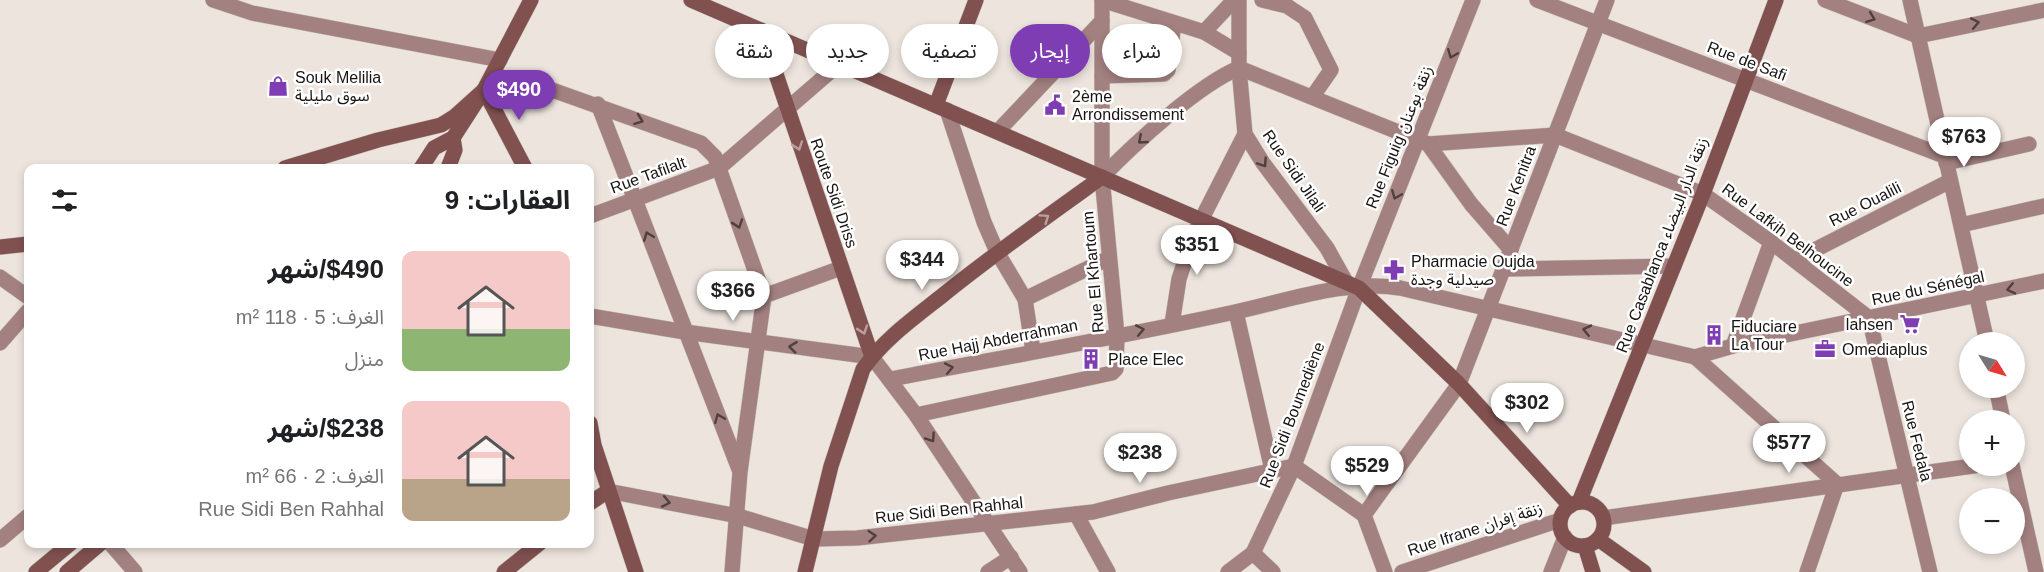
<!DOCTYPE html>
<html lang="ar">
<head>
<meta charset="utf-8">
<style>
	:root { --surface:#fff; --page:#f2f2f2; --text:#202124; --muted:#757577; --accent:#7e3db2 }
	body { margin:0; font-family:Helvetica,"Noto Sans Arabic",sans-serif; background:var(--page); color:var(--text); direction:rtl; height:100vh; display:flex; flex-direction:column; font-size:22px; white-space:nowrap }
	* { box-sizing:border-box; margin:0 }
	p { font-size:20px; color:var(--muted) }
	.icon { flex:none; width:33px; height:33px; fill:none; stroke:currentColor; stroke-width:2; stroke-linecap:round; stroke-linejoin:round }
	.map { position:relative; flex:1; overflow:hidden; direction:ltr }
	.details { position:absolute; left:24px; top:164px; width:570px; height:384px; display:flex; flex-direction:column; background:var(--surface); border-radius:12px; box-shadow:0 3px 9px #0003; direction:rtl }
	.details>* { flex:none }
	.guide { position:absolute; left:612px; top:24px; width:570px; height:54px; direction:rtl; display:flex; gap:12px }
	.needle { width:39px; rotate:127deg }
	.buttons { position:absolute; left:1959px; top:332px; display:grid; gap:12px }
	.buttons a { display:grid; place-items:center; width:66px; height:66px; border-radius:50%; background:var(--surface); box-shadow:0 3px 9px #0003; font-size:30px }
	.price { position:absolute; translate:-50% -51px; padding:0 14px; border-radius:21px; background:#fff; color:#222; font-size:20px; line-height:39px; filter:drop-shadow(0 2px 3px #0008) }
	.price::after { content:''; position:absolute; left:50%; top:36px; width:18px; height:14px; margin-left:-9px; background:inherit; clip-path:polygon(0 0,100% 0,50% 100%) }
	.price.active { background:var(--accent); color:#fff }
	ul { padding:0; list-style:none }
	li { display:flex; align-items:center; gap:18px; height:150px; padding:0 24px }
	li span { display:grid; place-items:center; flex:none; width:168px; height:120px; border-radius:12px; color:#555 }
	li>.icon { margin-inline-start:auto }
	span .icon { width:72px; height:72px; fill:#fffc; stroke-width:1 }
	li b { font-size:26px }
	h2 { display:flex; justify-content:space-between; align-items:center; height:72px; padding:0 24px; font-size:26px }
	.tag { padding:0 21px; border-radius:27px; background:var(--surface); box-shadow:0 3px 9px #0003; font-size:21px; line-height:54px }
	.tag.active { background:var(--accent); color:#fff }
	.map>svg:first-child { display:block }
	.lines { fill:none; stroke-linecap:round; stroke-linejoin:round }
	.street-casing { stroke:#c6bfb8; stroke-width:16 }
	.secondary-casing { stroke:#c6bfb8; stroke-width:16 }
	.street { stroke:#a38180; stroke-width:15 }
	.secondary { stroke:#815150; stroke-width:15 }
	.oneway { stroke:#4f403e }
	.oneway2 { stroke:#ba9f9f }
	.labels { text-anchor:middle; dominant-baseline:central; stroke-width:5; stroke-linejoin:round; paint-order:stroke }
	.street-label { font-size:16px; fill:#171412; stroke:#fff }
	.poi-label { font-size:16px; fill:#171412; stroke:#fff; text-anchor:start }
</style>
</head>
<body>
<div class="map">
<svg width="2044" height="572" viewBox="0 0 2044 572">
	<rect width="100%" height="100%" fill="#ece4dd"/>
	<g class="lines">
		<!-- street casing -->
		<g class="street-casing">
			<g id="street">
				<path d="M213,0L252,13L500,60"/>
				<path d="M1102,0L1204,32L1239,53"/>
				<path d="M1239,0V68L1245,134L1263,163L1327,248L1346,282"/>
				<path d="M1262,0L1287,6L1305,18L1331,70L1313,96"/>
				<path d="M1537,0L1944,156"/>
				<path d="M1825,0L1918,36L2044,10"/>
				<path d="M1910,0L1987,342"/>
				<path d="M1204,32L1234,0"/>
				<path d="M1239,68L1428,144L1555,135L1703,194L1771,242L1869,318L1930,572"/>
				<path d="M1102,76L1164,74L1168,70L1174,23"/>
				<path d="M484,90L505,82L527,81L701,143L715,157L764,296L740,472L732,572"/>
				<path d="M598,104L739,469"/>
				<path d="M947,110L984,222L997,252L1025,299L1033,351"/>
				<path d="M998,131L1102,21"/>
				<path d="M1428,144L1471,204L1511,250"/>
				<path d="M1946,163L2029,144"/>
				<path d="M1102,177C1134,144 1198,85 1239,68"/>
				<path d="M590,216L719,168L839,64"/>
				<path d="M1961,225L2044,206"/>
				<path d="M1795,260L1950,181"/>
				<path d="M1505,269L1674,266"/>
				<path d="M0,277L28,297"/>
				<path d="M764,296L841,268"/>
				<path d="M1025,299L1109,258"/>
				<path d="M1236,312L1272,470"/>
				<path d="M590,316L685,332L872,357L916,415L1020,572"/>
				<path d="M1172,324L1179,279L1193,236L1245,134"/>
				<path d="M0,343L28,311"/>
				<path d="M1733,346L1771,242"/>
				<path d="M1695,357L1837,484L1807,572"/>
				<path d="M891,379C1006,357 1121,337 1235,312C1287,301 1346,279 1400,288L1695,357L1733,346L2044,281"/>
				<path d="M1996,387L2003,420"/>
				<path d="M916,415L1112,373L1116,369L1117,335L1102,177V0"/>
				<path d="M2012,465L2036,572"/>
				<path d="M608,491L738,516L814,539L857,538L1093,512L1168,493L1294,466L1364,515L1385,572"/>
				<path d="M1076,514L1108,572"/>
				<path d="M1364,515L1459,384L1607,0"/>
				<path d="M1603,518L1980,465"/>
				<path d="M0,540L28,516"/>
				<path d="M110,543L135,572"/>
				<path d="M1253,553L1273,572"/>
				<path d="M988,572L1011,557"/>
				<path d="M1228,572L1253,553L1294,466L1359,288L1473,0"/>
				<path d="M1402,572L1560,520"/>
				<path d="M1551,572L1565,537"/>
			</g>
		</g>
		<!-- secondary casing -->
		<g class="secondary-casing">
			<g id="secondary">
				<path d="M691,0L1359,288L1459,384L1570,506"/>
				<path d="M761,30L872,357"/>
				<path d="M484,90L525,168"/>
				<path d="M936,105L976,0"/>
				<path d="M285,168L378,140L441,125L454,117L484,90"/>
				<path d="M421,168L434,148L453,138L484,90L531,0"/>
				<path d="M448,168L455,150L453,138"/>
				<path d="M0,247L28,244"/>
				<path d="M590,423L594,445L636,572"/>
				<path d="M1579,502L1703,194L1776,0"/>
				<circle cx="1582" cy="524" r="22"/>
				<path d="M590,503L608,491"/>
				<path d="M1598,539L1644,572"/>
				<path d="M1585,546L1593,572"/>
				<path d="M36,572L71,543"/>
				<path d="M67,572L101,543"/>
				<path d="M504,572L540,543"/>
				<path d="M805,572L831,466L863,369C884,339 914,318 943,295C995,253 1049,215 1102,177"/>
			</g>
		</g>
		<!-- street -->
		<use href="#street" class="street"/>
		<!-- secondary -->
		<use href="#secondary" class="secondary"/>
	</g>
	<!-- one-way arrows -->
	<defs><path id="oneway-chevron" d="M-2-3.5L2.5 0L-2 3.5" fill="none" stroke-width="1.6" stroke-linecap="round" stroke-linejoin="round" transform="scale(1.5)"/></defs>
	<g class="oneway">
		<use href="#oneway-chevron" transform="translate(1871 18) rotate(21)"/>
		<use href="#oneway-chevron" transform="translate(1975 23) rotate(-11)"/>
		<use href="#oneway-chevron" transform="translate(1452 54) rotate(112)"/>
		<use href="#oneway-chevron" transform="translate(639 120) rotate(20)"/>
		<use href="#oneway-chevron" transform="translate(1142 140) rotate(139)"/>
		<use href="#oneway-chevron" transform="translate(1263 163) rotate(56)"/>
		<use href="#oneway-chevron" transform="translate(1396 195) rotate(112)"/>
		<use href="#oneway-chevron" transform="translate(738 224) rotate(71)"/>
		<use href="#oneway-chevron" transform="translate(648 236) rotate(-111)"/>
		<use href="#oneway-chevron" transform="translate(2011 289) rotate(167)"/>
		<use href="#oneway-chevron" transform="translate(1140 330) rotate(-11)"/>
		<use href="#oneway-chevron" transform="translate(1587 330) rotate(-167)"/>
		<use href="#oneway-chevron" transform="translate(793 347) rotate(-173)"/>
		<use href="#oneway-chevron" transform="translate(949 368) rotate(-11)"/>
		<use href="#oneway-chevron" transform="translate(719 418) rotate(-112)"/>
		<use href="#oneway-chevron" transform="translate(931 438) rotate(56)"/>
		<use href="#oneway-chevron" transform="translate(666 502) rotate(11)"/>
		<use href="#oneway-chevron" transform="translate(872 536) rotate(-5)"/>
	</g>
	<g class="oneway2">
		<use href="#oneway-chevron" transform="translate(798 146) rotate(71)"/>
		<use href="#oneway-chevron" transform="translate(1045 218) rotate(-35)"/>
		<use href="#oneway-chevron" transform="translate(863 330) rotate(71)"/>
	</g>
	<!-- icons -->
	<defs>
		<g id="shop-bare" transform="scale(1.62)"><path d="M-5-2.5h2.3a2.7 3.5 0 0 1 5.4 0H5L5.5 6h-11ZM-1.5-2.5h3a1.5 2.3 0 0 0-3 0Z" fill="#7e3db2" stroke="#fff" stroke-width="2.5" paint-order="stroke"/></g>
		<g id="civic-bare" transform="scale(1.62)"><path d="M-.6-6.5H3V-4.5H.6V-3L4-1V1h2V6H-6V1h2V-1L-.6-3ZM-1.2 2.5V6h2.4V2.5Z" fill="#7e3db2" stroke="#fff" stroke-width="2.5" paint-order="stroke"/></g>
		<g id="pharmacy-bare" transform="scale(1.62)"><path d="M-2-6h4v4h4v4h-4v4h-4v-4h-4v-4h4Z" fill="#7e3db2" stroke="#fff" stroke-width="2.5" paint-order="stroke"/></g>
		<g id="supermarket-bare" transform="scale(1.62)"><path d="M-6-5.5h2.5l.6 2H6L4.5 2H-2.5L-4.4-4H-6ZM-1.5 3.2a1.3 1.3 0 1 0 .1 0ZM3 3.2a1.3 1.3 0 1 0 .1 0Z" fill="#7e3db2" stroke="#fff" stroke-width="2.5" paint-order="stroke"/></g>
		<g id="building-bare" transform="scale(1.62)"><path d="M-4-6H4V6H1V3H-1V6H-4ZM-2.5-4.3h1.7v1.8h-1.7ZM.8-4.3h1.7v1.8H.8ZM-2.5-1h1.7V.8h-1.7ZM.8-1h1.7V.8H.8Z" fill="#7e3db2" stroke="#fff" stroke-width="2.5" paint-order="stroke"/></g>
		<g id="office-bare" transform="scale(1.62)"><path d="M-6-3h4V-5.5h4V-3h4V5H-6ZM-1-4.5V-3h2v-1.5ZM-6 0V1H6V0Z" fill="#7e3db2" stroke="#fff" stroke-width="2.5" paint-order="stroke"/></g>
	</defs>
	<g fill-rule="evenodd">
		<use href="#shop-bare" x="278" y="86"/>
		<use href="#civic-bare" x="1055" y="105"/>
		<use href="#pharmacy-bare" x="1394" y="270"/>
		<use href="#supermarket-bare" x="1910" y="324"/>
		<use href="#building-bare" x="1714" y="335"/>
		<use href="#office-bare" x="1825" y="349"/>
		<use href="#building-bare" x="1091" y="359"/>
	</g>
	<g class="labels">
		<!-- street labels -->
		<g class="street-label">
			<text transform="translate(1747 61) rotate(21)">Rue de Safi</text>
			<text transform="translate(1399 137) rotate(-68)">Rue Figuig زنقة بوعنان</text>
			<text transform="translate(1294 171) rotate(55)">Rue Sidi Jilali</text>
			<text transform="translate(648 175) rotate(-20)">Rue Tafilalt</text>
			<text transform="translate(1516 186) rotate(-69)">Rue Kenitra</text>
			<text transform="translate(834 193) rotate(71)">Route Sidi Driss</text>
			<text transform="translate(1865 204) rotate(-27)">Rue Oualili</text>
			<text transform="translate(1788 235) rotate(37)">Rue Lafkih Belhoucine</text>
			<text transform="translate(1662 245) rotate(-69)">Rue Casablanca زنقة الدار البيضاء</text>
			<text transform="translate(1093 272) rotate(-95)">Rue El Khartoum</text>
			<text transform="translate(1928 288) rotate(-12)">Rue du Sénégal</text>
			<text transform="translate(998 340) rotate(-11)">Rue Hajj Abderrahman</text>
			<text transform="translate(1292 415) rotate(-69)">Rue Sidi Boumediène</text>
			<text transform="translate(1917 441) rotate(76)">Rue Fedala</text>
			<text transform="translate(949 510) rotate(-6)">Rue Sidi Ben Rahhal</text>
			<text transform="translate(1475 529) rotate(-18)">Rue Ifrane زنقة إفران</text>
		</g>
		<!-- poi labels -->
		<g class="poi-label">
			<text x="295" y="77">Souk Melilia<tspan x="295" dy="18">سوق مليلية</tspan></text>
			<text x="1072" y="96">2ème<tspan x="1072" dy="18">Arrondissement</tspan></text>
			<text x="1411" y="261">Pharmacie Oujda<tspan x="1411" dy="18">صيدلية وجدة</tspan></text>
			<text x="1893" y="324" text-anchor="end">lahsen</text>
			<text x="1731" y="326">Fiduciare<tspan x="1731" dy="18">La Tour</tspan></text>
			<text x="1842" y="349">Omediaplus</text>
			<text x="1108" y="359">Place Elec</text>
		</g>
	</g>
</svg>
<div class="buttons">
<a><svg class="needle" viewBox="-14 -14 28 28"><path d="M0-13l5 13h-10z" fill="#e53935"/><path d="M0 13l5-13h-10z" fill="#757577"/></svg></a>
<a>+</a>
<a>−</a>
</div>
<b class="price active" style="left:519px;top:121px">$490</b>
<b class="price" style="left:1964px;top:168px">$763</b>
<b class="price" style="left:1197px;top:276px">$351</b>
<b class="price" style="left:922px;top:291px">$344</b>
<b class="price" style="left:733px;top:322px">$366</b>
<b class="price" style="left:1527px;top:434px">$302</b>
<b class="price" style="left:1789px;top:474px">$577</b>
<b class="price" style="left:1140px;top:484px">$238</b>
<b class="price" style="left:1367px;top:497px">$529</b>
<div class="guide">
<a class="tag">شراء</a>
<a class="tag active">إيجار</a>
<a class="tag">تصفية</a>
<a class="tag">جديد</a>
<a class="tag">شقة</a>
</div>
<section class="details">
<h2>العقارات: 9<svg class="icon" aria-label="filters" viewBox="0 0 24 24"><path d="M4 7h16M4 17h16"/><circle cx="9" cy="7" r="2"/><circle cx="15" cy="17" r="2"/></svg></h2>
<ul>
<li><span style="background:linear-gradient(#f6c9c9 65%,#8fb573 0)"><svg class="icon" aria-label="home" viewBox="0 0 24 24"><path d="M3 11l9-7 9 7M6 9v11h12V9"/></svg></span><div><b>$490/شهر</b><p>الغرف: 5 · 118 m²</p><p>منزل</p></div></li>
<li><span style="background:linear-gradient(#f6c9c9 65%,#b9a48a 0)"><svg class="icon" aria-label="home" viewBox="0 0 24 24"><path d="M3 11l9-7 9 7M6 9v11h12V9"/></svg></span><div><b>$238/شهر</b><p>الغرف: 2 · 66 m²</p><p>Rue Sidi Ben Rahhal</p></div></li>
</ul>
</section>
</div>
</body>
</html>
